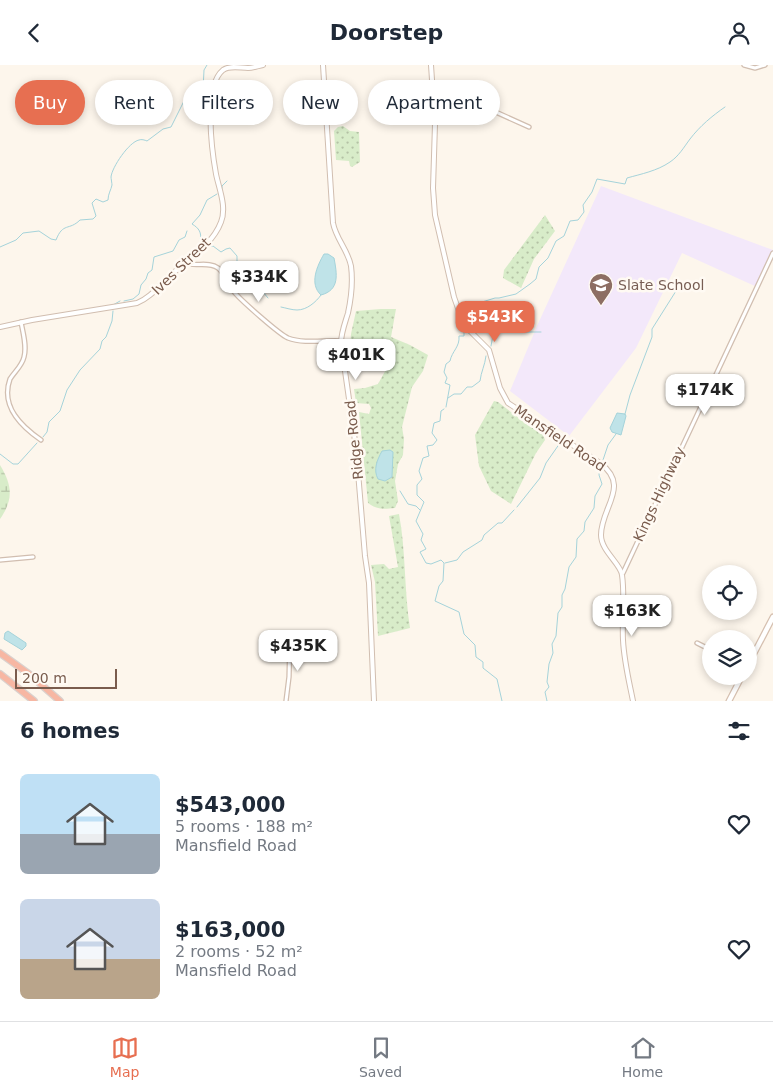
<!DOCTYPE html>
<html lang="en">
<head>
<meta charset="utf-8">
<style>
	:root { --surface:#fff; --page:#f2f2f3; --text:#1f2937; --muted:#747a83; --line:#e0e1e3; --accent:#e76f51 }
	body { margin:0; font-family:"DejaVu Sans",sans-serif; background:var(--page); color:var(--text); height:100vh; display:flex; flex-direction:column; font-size:19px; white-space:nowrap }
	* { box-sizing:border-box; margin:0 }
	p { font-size:16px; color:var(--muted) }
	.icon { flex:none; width:28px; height:28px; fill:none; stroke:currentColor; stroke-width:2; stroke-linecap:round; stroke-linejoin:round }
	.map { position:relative; height:636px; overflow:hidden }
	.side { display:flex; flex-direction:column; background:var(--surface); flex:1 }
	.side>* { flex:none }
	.banner { position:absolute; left:15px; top:15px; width:500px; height:45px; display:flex; gap:10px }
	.controls { position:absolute; left:702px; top:500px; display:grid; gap:10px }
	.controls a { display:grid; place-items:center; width:55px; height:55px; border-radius:50%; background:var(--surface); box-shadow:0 2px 8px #0003; font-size:25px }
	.scale { position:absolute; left:15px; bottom:12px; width:102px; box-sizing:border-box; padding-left:5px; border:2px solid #7a5c4d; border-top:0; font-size:14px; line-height:18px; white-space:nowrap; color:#7a5c4d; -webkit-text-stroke:4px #fffaf3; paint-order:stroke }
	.price { position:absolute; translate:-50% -42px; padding:0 11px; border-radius:10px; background:#fff; color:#222; font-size:16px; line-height:32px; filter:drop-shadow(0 1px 2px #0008) }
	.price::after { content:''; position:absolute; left:50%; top:30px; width:15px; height:11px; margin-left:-8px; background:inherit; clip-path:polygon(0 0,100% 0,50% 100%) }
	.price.on { background:var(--accent); color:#fff }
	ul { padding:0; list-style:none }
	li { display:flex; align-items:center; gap:15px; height:125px; padding:0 20px }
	li span { display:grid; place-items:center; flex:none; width:140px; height:100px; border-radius:8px; color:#555 }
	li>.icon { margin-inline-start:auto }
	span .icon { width:60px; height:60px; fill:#fffc; stroke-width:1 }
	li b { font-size:21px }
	h2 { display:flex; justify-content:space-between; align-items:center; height:60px; padding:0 20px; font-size:21px }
	.pill { padding:0 18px; border-radius:22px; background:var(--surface); box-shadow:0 2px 8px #0003; font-size:18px; line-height:45px }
	.pill.on { background:var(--accent); color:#fff }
	header { display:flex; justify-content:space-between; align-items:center; height:65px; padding:0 20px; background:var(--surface); font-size:22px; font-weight:700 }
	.tabs { display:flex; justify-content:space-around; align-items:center; height:70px; border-top:1px solid var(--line); background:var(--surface); font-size:14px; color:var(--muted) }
	.tabs a { display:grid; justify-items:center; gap:2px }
	.tabs .on { color:var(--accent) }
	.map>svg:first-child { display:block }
	.education { fill:#f3e8fa }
	.green { fill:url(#green-dots) }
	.wetland { fill:url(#wetland-marsh) }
	.water { fill:#bfe3e8; stroke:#a5d3da }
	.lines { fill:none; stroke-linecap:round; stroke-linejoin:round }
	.stream { stroke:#a5d3da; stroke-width:1 }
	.minor-casing { stroke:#d1beb0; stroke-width:5.5 }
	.tertiary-casing { stroke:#d1beb0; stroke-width:6 }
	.secondary-casing { stroke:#d6c0b0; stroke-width:7 }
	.motorway-casing { stroke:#dad1cd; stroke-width:8 }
	.minor { stroke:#fff; stroke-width:3 }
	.tertiary { stroke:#fff; stroke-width:4 }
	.secondary { stroke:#fff; stroke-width:4.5 }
	.motorway { stroke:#f7b7a3; stroke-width:5.5 }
	.labels { text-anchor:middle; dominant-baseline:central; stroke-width:5; stroke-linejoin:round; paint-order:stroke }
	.street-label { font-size:14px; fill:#7a5c4d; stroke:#fffaf3 }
	.education-label { font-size:14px; fill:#785e54; stroke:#fffaf3; text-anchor:start }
</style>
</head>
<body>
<header><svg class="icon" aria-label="back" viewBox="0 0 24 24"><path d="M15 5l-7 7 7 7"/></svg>Doorstep<svg class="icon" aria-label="person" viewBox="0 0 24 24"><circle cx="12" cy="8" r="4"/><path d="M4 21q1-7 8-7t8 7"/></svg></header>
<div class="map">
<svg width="773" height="636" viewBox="0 0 773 636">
	<defs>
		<pattern id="green-dots" width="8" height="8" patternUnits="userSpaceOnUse" patternTransform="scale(1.25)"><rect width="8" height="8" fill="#d8ecc9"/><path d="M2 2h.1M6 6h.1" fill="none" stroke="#b4c2a5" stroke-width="1.8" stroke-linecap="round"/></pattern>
		<pattern id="wetland-marsh" width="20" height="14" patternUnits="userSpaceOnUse" patternTransform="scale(1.25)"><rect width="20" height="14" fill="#d8ecc9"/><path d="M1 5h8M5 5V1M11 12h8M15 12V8" fill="none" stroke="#b4c2a5"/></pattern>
	</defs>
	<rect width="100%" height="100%" fill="#fdf6ec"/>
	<!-- education -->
	<path class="education" d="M601,121L773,185V188L757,222L682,188L636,283L569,371L510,326L537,261Z"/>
	<!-- green -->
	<g class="green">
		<path d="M343,61L350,66L359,67L360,97L352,102L350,101L349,96L336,95L334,66L338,62Z"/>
		<path d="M545,150L555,166L534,194L521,223L503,213L504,205Z"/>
		<path d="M381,244H396L391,272L410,280L428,290L423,306L412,322L402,362L404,374L403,390L398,399L395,416L398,436L395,443C384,444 377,445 368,438L359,347L369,349L371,343L369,339L356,338L354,324L365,323L378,319L388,301L392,282L358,280L357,283H350L351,269L356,246Z"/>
		<path d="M494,336L498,337L520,354L542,367L545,375L536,388L511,439L491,426L479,401L475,370Z"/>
		<path d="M399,449C406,486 404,525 410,563L378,571L375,517L371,500L384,499L389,504L398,502L389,451Z"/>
	</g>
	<!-- wetland -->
	<path class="wetland" d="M0,400C12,420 14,434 0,454Z"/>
	<!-- water -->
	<g class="water">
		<path d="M324,189H328L334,193C337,209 340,225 321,230C309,219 317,201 324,189Z"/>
		<path d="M245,206L253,208V217L248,219L246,216L236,214V212Z"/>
		<path d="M617,348L625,349L626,351L621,370L612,367L610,363Z"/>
		<path d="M390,385L393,387L392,412L385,416L378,414C373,405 377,395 382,386Z"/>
		<path d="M8,566L26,578V581L22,585L4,574L5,568Z"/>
	</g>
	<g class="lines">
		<!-- stream -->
		<g class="stream">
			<path d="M222,127V121L227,116"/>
			<path d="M204,177L200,175C202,168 199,163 192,159L200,150L207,135L217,129"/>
			<path d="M0,182L16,175L23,168L39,166L51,174L56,175C63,157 69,166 80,155L93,154L96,151L92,138L96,134L103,137L108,135C108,129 111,125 112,120C112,119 111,113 111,112C112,102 129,77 139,75C141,74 145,75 147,76L163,64L171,62L188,28H199L203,25L204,5L207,0"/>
			<path d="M207,182L213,181L221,187L226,184L230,183L237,191V200L239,202"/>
			<path d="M251,219L258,221L268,233"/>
			<path d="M124,236L133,234L139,229L141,220L146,214L148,208L152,205L154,192L173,186L179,175L185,172L187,166"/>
			<path d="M113,240L120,236"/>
			<path d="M281,242C286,243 292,245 297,245C307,245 316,237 321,230"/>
			<path d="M465,252L469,245L476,244L482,237L495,233H499L516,229L530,219L536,214L539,202L548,193L556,176L564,171L570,156L578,155L584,147L583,140L592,127L597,114L625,119L627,113C641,109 657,106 670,97C679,91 684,82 690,74C700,61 712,51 725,42"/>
			<path d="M491,281L493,270L499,264L514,262L525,267H541"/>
			<path d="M448,333L454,329H461L467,322H472L480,316C481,307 485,300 486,291"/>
			<path d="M446,342L450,320L445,318L447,313L444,307L446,299L450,296C452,286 460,282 459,271H464V267"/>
			<path d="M444,344L441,346L440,356L434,358L432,368L437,375L433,380L427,381L429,391L423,393L419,406L422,414L417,420V430L424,437L416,456L423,469L421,475L426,484L420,487L426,498L431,499L441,495L444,498L443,516L439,521L435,536L459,547L464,569L475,580L476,592L483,597V603L497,614L502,636"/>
			<path d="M625,349L630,330L652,272V264L676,226"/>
			<path d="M43,372L47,367L49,357L60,346L67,325L80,305L100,284L102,276L106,272L112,256L113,246"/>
			<path d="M0,389L13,399H18L37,378"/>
			<path d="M603,395L608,380L616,369"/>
			<path d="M400,426L408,439L416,441L420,445"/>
			<path d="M517,442L540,413L546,398L560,378"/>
			<path d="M445,498L457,495L463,487L482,475L484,470L498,458H502L514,445"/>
			<path d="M547,636L545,627L549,622L547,617L549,599L553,588L552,579L556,571L558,548L562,542V530L565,524L569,502L576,492L577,474L584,466L585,457L594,443L595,431L602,419L599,410L600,403"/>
		</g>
		<!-- minor casing -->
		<g class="minor-casing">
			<g id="minor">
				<path d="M744,0L755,3L765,0"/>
				<path d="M434,31L458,30L529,62"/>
				<path d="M185,198C195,202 209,196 218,203C226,209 229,221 235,228C243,237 279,269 288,273C304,279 325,275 341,276"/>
				<path d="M21,257C23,268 27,281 24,292C22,301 15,306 10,314C0,342 22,362 41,375"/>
				<path d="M0,495L33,492"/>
				<path d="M623,508L773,188"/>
				<path d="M697,578L711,585"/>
				<path d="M286,636L289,612L290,575"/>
			</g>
		</g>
		<!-- tertiary casing -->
		<g class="tertiary-casing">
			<g id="tertiary">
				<path d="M323,0L333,158C336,174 348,185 351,201C353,216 351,234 348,248C345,258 341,268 341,278L356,383L365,491L369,518L374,636"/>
				<path d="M431,0L435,59L433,123L435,150L454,232L460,249L465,261L489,285L500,323L508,338L600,398C631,421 601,442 601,470C601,486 621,499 622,510C625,530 622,555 623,575C624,596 629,616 633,636"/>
				<path d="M0,262L32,255L137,238C152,232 160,219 172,209C188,195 213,179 221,157C227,142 219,124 216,109C212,87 203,21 223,5C230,0 240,3 248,3C253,3 258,1 263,0"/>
			</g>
		</g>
		<!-- secondary casing -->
		<g class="secondary-casing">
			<g id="secondary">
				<path d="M749,598L773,552"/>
				<path d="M729,636L742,611"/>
			</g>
		</g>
		<!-- motorway casing -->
		<g class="motorway-casing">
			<g id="motorway">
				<path d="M0,588L29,609L60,636"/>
				<path d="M0,609L34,636"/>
			</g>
		</g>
		<!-- minor -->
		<use href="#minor" class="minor"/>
		<!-- tertiary -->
		<use href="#tertiary" class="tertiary"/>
		<!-- secondary -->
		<use href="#secondary" class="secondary"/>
		<!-- motorway -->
		<use href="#motorway" class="motorway"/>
	</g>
	<!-- icons -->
	<defs>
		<g id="school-pin" transform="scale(1.25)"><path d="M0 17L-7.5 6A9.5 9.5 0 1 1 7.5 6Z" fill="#8d6e63" stroke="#fffaf3"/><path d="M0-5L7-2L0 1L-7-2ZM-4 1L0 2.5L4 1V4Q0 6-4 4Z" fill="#fff"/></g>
	</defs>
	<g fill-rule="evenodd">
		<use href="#school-pin" x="601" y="220"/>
	</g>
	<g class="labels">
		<!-- street labels -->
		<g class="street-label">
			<text transform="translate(181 201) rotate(-44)">Ives Street</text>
			<text transform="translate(560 373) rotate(34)">Mansfield Road</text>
			<text transform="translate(354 375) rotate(-96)">Ridge Road</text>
			<text transform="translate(659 429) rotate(-65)">Kings Highway</text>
		</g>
		<!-- education labels -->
		<g class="education-label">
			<text x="618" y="220">Slate School</text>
		</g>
	</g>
</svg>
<div class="controls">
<a><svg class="icon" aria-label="locate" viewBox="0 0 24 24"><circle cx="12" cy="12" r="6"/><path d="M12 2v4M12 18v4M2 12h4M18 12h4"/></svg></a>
<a><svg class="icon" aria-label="layers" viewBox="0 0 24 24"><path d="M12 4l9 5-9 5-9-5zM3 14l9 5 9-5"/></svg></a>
</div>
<div class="scale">200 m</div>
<b class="price" style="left:259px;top:238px">$334K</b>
<b class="price on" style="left:495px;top:278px">$543K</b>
<b class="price" style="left:356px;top:316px">$401K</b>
<b class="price" style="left:705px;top:351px">$174K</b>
<b class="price" style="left:632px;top:572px">$163K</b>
<b class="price" style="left:298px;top:607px">$435K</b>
<div class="banner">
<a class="pill on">Buy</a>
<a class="pill">Rent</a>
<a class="pill">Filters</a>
<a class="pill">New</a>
<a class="pill">Apartment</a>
</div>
</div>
<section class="side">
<h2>6 homes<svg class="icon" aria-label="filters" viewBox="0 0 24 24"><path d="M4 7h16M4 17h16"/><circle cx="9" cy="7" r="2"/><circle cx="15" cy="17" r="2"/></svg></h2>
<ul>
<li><span style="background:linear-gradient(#bfe0f5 60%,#9aa5b1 0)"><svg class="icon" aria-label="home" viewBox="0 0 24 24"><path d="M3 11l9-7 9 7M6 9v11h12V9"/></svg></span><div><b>$543,000</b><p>5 rooms · 188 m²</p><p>Mansfield Road</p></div><svg class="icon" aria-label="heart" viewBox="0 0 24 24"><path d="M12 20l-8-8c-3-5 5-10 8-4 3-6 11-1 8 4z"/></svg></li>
<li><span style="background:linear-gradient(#c9d6e8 60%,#b9a48a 0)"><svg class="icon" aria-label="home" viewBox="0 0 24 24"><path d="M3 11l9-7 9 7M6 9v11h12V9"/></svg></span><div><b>$163,000</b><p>2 rooms · 52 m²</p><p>Mansfield Road</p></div><svg class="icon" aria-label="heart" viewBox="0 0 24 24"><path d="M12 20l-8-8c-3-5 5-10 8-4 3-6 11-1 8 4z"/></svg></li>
</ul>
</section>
<nav class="tabs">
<a class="on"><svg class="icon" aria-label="map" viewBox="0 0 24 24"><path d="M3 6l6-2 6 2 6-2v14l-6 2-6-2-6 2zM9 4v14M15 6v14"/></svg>Map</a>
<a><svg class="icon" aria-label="saved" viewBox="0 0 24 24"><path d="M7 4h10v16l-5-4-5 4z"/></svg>Saved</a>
<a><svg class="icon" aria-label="home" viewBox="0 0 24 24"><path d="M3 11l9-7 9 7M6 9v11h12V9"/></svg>Home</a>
</nav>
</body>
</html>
